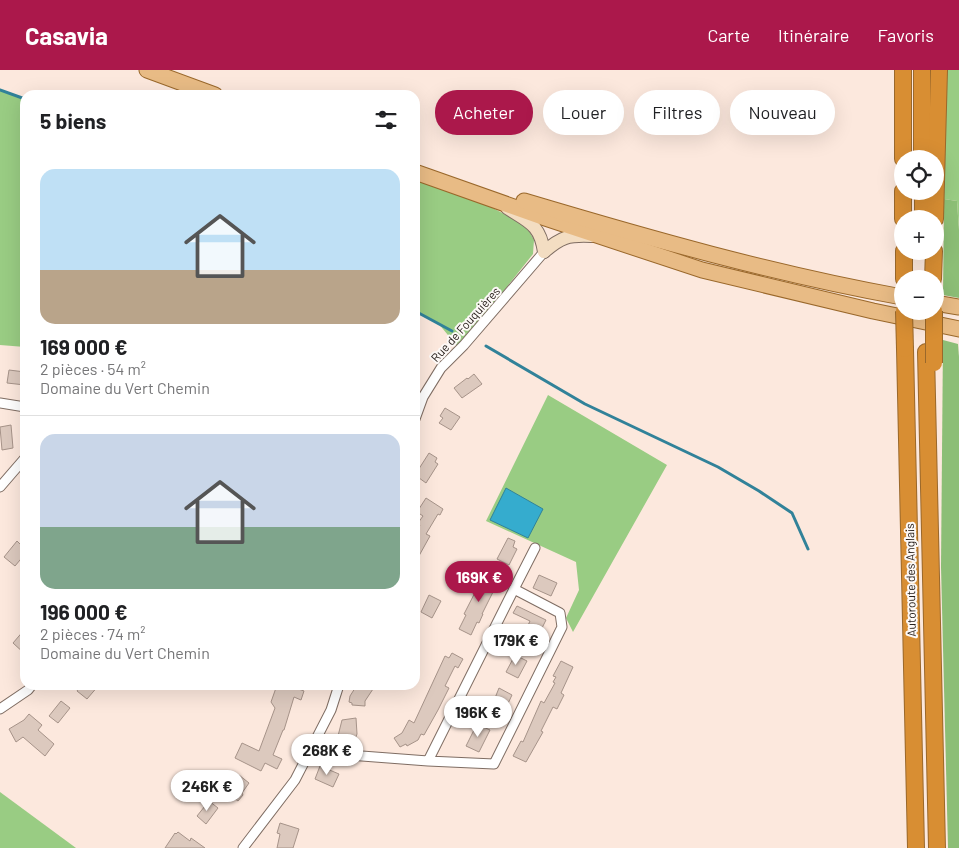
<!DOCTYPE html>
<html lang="fr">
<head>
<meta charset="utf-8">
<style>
	:root { --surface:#fff; --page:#f2f2f2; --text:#202124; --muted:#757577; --line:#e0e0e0; --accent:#ab184b }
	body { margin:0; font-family:Barlow,sans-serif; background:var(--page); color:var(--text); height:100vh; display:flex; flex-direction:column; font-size:19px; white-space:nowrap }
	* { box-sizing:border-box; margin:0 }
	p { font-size:16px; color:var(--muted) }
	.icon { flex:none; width:28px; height:28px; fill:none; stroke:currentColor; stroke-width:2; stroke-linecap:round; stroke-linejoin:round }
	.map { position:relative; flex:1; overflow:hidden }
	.panel { position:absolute; left:20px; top:20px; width:400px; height:600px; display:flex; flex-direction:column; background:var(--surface); border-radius:15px; box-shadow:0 5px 20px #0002 }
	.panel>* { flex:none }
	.guide { position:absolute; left:435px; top:20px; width:449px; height:45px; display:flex; gap:10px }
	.buttons { position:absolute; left:894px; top:80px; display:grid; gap:10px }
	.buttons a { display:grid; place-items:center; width:50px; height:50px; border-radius:50%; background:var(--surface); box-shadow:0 5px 20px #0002; font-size:25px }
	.price { position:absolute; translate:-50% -42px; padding:0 11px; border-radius:18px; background:#fff; color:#222; font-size:16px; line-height:32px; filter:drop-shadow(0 1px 2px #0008) }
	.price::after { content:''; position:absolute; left:50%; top:30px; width:15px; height:11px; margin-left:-8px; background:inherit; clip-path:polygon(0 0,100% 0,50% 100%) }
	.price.selected { background:var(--accent); color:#fff }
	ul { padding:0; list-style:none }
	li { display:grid; align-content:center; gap:10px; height:265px; padding:0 20px }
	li+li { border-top:1px solid var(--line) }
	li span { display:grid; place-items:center; height:155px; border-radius:15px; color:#555 }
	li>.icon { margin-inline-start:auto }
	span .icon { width:90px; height:90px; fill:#fffc; stroke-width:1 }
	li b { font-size:21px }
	h2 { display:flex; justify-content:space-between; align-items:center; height:60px; padding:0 20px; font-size:21px }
	.pill { padding:0 18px; border-radius:22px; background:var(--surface); box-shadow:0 5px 20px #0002; font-size:18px; line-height:45px }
	.pill.selected { background:var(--accent); color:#fff }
	header { display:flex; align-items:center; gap:30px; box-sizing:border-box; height:70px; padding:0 25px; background:var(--accent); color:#fff }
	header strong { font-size:24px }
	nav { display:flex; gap:28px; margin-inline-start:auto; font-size:18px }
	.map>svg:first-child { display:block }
	.green { fill:#99cc83 }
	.forest { fill:#8cbe76 }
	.water { fill:#35acce; stroke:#318299 }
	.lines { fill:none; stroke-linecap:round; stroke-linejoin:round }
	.stream { stroke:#318299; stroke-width:3 }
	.building { fill:#dcc9be; stroke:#a69389 }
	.street-casing { stroke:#7f6d63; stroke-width:11 }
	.secondary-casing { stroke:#7f6d63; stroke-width:14 }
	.primary-casing { stroke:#9a682b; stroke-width:17 }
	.highway-casing { stroke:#9a682b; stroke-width:18 }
	.street { stroke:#fff; stroke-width:9 }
	.secondary { stroke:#f3ddc2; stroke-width:12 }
	.primary { stroke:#e8bb85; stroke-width:15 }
	.highway { stroke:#d88e33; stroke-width:16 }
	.highway-bridge-casing { stroke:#9a682b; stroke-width:18; stroke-linecap:butt }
	.highway-bridge { stroke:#d88e33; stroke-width:16 }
	.labels { text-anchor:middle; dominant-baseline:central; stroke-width:4; stroke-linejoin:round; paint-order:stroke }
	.street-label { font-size:12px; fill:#28201c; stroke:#fdf9f7 }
</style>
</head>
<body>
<header>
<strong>Casavia</strong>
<nav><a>Carte</a><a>Itinéraire</a><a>Favoris</a></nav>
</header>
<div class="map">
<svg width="959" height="778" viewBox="0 0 959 778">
	<rect width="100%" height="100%" fill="#fce8dd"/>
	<!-- green -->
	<g class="green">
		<path d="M946,0H959V160L957,131L944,129Z"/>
		<path d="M0,20L25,29V277L0,275Z"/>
		<path d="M415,101L431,106L510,147L527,157L534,170L533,184L499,227L457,276L438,253L415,241Z"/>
		<path d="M548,325L667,395L573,562L566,548L579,520L576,492L486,451Z"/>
		<path d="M0,722L76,778H0Z"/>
	</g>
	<!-- forest -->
	<g class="forest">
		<path d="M944,129L957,131L959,160V228L943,225Z"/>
		<path d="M943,270L958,274L959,287V778H948L941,497Z"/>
	</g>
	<!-- water -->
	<path class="water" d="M506,418L543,439L528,468L490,450Z"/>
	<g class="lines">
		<!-- stream -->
		<g class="stream">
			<path d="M0,20L25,29"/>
			<path d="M415,241L452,261"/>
			<path d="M486,276L585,334L718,397L759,421L792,443L808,479"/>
		</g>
	</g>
	<!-- building -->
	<g class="building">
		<path d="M9,300L25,302V315L7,313Z"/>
		<path d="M474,304L482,314L462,328L454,318L467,308L468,309Z"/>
		<path d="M445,338L460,347L451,360L439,353L443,348L440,346Z"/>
		<path d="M11,355L13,378L2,380L0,357Z"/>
		<path d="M429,383L437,388L435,392L438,394L426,413L415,405Z"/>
		<path d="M426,428L443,439L440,445L438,444L426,464L430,466L415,493V464L420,455L418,453L423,446L417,442Z"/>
		<path d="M25,468V484L15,496L4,487L17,471L20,474Z"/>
		<path d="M508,468L515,471L513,477L517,479L509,495L497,489Z"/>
		<path d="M485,503L499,510L482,544H483L479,553L477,552L471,565L459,559L466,545L464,544Z"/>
		<path d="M539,505L557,513L551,526L533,518Z"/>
		<path d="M429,525L441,531L432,548L421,542Z"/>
		<path d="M517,536L546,550L537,568L525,562L530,551L513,543Z"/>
		<path d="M25,559V584L13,573Z"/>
		<path d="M452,583L463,589L458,598L455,596L445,616L449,618L438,640L424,665L421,664L418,670L407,676L406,674L400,677L394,668L402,663L409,650L414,653L445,586L449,588Z"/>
		<path d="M515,585L527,591L518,608L506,602Z"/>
		<path d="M561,591L573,597L561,623L564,625L557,639L553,637L541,661L543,662L526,692L513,686L521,671L523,672L541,631L544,633L555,613L553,612L556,607L553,606Z"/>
		<path d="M81,615H99L87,629L77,621Z"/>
		<path d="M277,615H297L296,618L304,621L301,630L294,627L284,660H283L273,685L282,689L277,699L265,693L261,701L235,688L242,673L259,681L275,638L271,632Z"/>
		<path d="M357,615H366L373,619L365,631V636L352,635V633L349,632L350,626Z"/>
		<path d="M499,618L512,625L503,644L491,638Z"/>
		<path d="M61,631L70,638L58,653L49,646Z"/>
		<path d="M29,644L42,655L38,660L54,674L45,686L23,667L16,672L9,659L24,650Z"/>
		<path d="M356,648L357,664L354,672L338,666L342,650Z"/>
		<path d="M477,654L490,660L479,682L466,676Z"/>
		<path d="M320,696L339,704L333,717L315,709Z"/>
		<path d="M239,705L249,713L242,723L243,725L238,731L226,722Z"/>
		<path d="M209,731L218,738L206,754L197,746Z"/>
		<path d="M280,753L299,759L293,778H277L280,764L277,763Z"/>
		<path d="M178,762L190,771L191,768L205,778H165L175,763L176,764Z"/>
	</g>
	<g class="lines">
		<!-- street casing -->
		<g class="street-casing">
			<g id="street">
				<path d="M0,333L25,337"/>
				<path d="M415,349L423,327L441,298L464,275L544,182"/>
				<path d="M0,417L25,388"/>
				<path d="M514,519L535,478"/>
				<path d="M0,639L28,620L32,615"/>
				<path d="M309,682L428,691L494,694L562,557L560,543L514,519L428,691"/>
				<path d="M243,778L295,710L331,640L339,615"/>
			</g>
		</g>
		<!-- secondary casing -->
		<g class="secondary-casing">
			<g id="secondary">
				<path d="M507,138C528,152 540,154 544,182"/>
				<path d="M544,182C561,167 568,165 591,166"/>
			</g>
		</g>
		<!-- primary casing -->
		<g class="primary-casing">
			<g id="primary">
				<path d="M147,0L215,25"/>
				<path d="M415,102L545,148L702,200L873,241L959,259"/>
				<path d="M524,131C648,168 774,204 902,227"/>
				<path d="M935,233L959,237"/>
			</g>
		</g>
		<!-- highway casing -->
		<g class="highway-casing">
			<g id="highway">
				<path d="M903,0V89"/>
				<path d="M922,0V89"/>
				<path d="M903,121V149"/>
				<path d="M923,121V149"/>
				<path d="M935,149L939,0"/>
				<path d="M904,181V209"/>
				<path d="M933,209L934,181"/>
				<path d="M905,279L916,778"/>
				<path d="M926,282L937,778"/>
			</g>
		</g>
		<!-- street -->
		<use href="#street" class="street"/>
		<!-- secondary -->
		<use href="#secondary" class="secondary"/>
		<!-- primary -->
		<use href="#primary" class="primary"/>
		<!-- highway -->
		<use href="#highway" class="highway"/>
		<!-- highway-bridge casing -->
		<g class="highway-bridge-casing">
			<g id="highway-bridge">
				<path d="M904,241L905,279"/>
				<path d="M934,241V293"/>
			</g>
		</g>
		<!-- highway-bridge -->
		<use href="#highway-bridge" class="highway-bridge"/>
	</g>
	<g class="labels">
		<!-- street labels -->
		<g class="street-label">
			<text transform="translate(465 254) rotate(-48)">Rue de Fouquières</text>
			<text transform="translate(910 510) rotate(-91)">Autoroute des Anglais</text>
		</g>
	</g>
</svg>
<div class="buttons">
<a><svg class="icon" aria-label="locate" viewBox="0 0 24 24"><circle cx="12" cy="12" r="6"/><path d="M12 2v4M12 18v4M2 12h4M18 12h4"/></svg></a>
<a>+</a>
<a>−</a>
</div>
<b class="price selected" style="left:479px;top:533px">169K €</b>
<b class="price" style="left:516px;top:596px">179K €</b>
<b class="price" style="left:478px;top:668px">196K €</b>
<b class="price" style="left:327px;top:706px">268K €</b>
<b class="price" style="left:207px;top:742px">246K €</b>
<div class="guide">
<a class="pill selected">Acheter</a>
<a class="pill">Louer</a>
<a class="pill">Filtres</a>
<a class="pill">Nouveau</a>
</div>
<section class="panel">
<h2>5 biens<svg class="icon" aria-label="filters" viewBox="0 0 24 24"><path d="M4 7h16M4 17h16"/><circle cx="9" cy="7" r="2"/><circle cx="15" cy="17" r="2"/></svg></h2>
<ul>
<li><span style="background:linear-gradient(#bfe0f5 65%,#b9a48a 0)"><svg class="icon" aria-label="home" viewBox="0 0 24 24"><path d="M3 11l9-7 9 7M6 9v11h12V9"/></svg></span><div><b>169 000 €</b><p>2 pièces · 54 m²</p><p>Domaine du Vert Chemin</p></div></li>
<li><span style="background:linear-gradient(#c9d6e8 60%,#7fa58c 0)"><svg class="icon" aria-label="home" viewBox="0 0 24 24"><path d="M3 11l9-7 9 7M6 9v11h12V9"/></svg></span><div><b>196 000 €</b><p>2 pièces · 74 m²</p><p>Domaine du Vert Chemin</p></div></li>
</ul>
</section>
</div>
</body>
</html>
